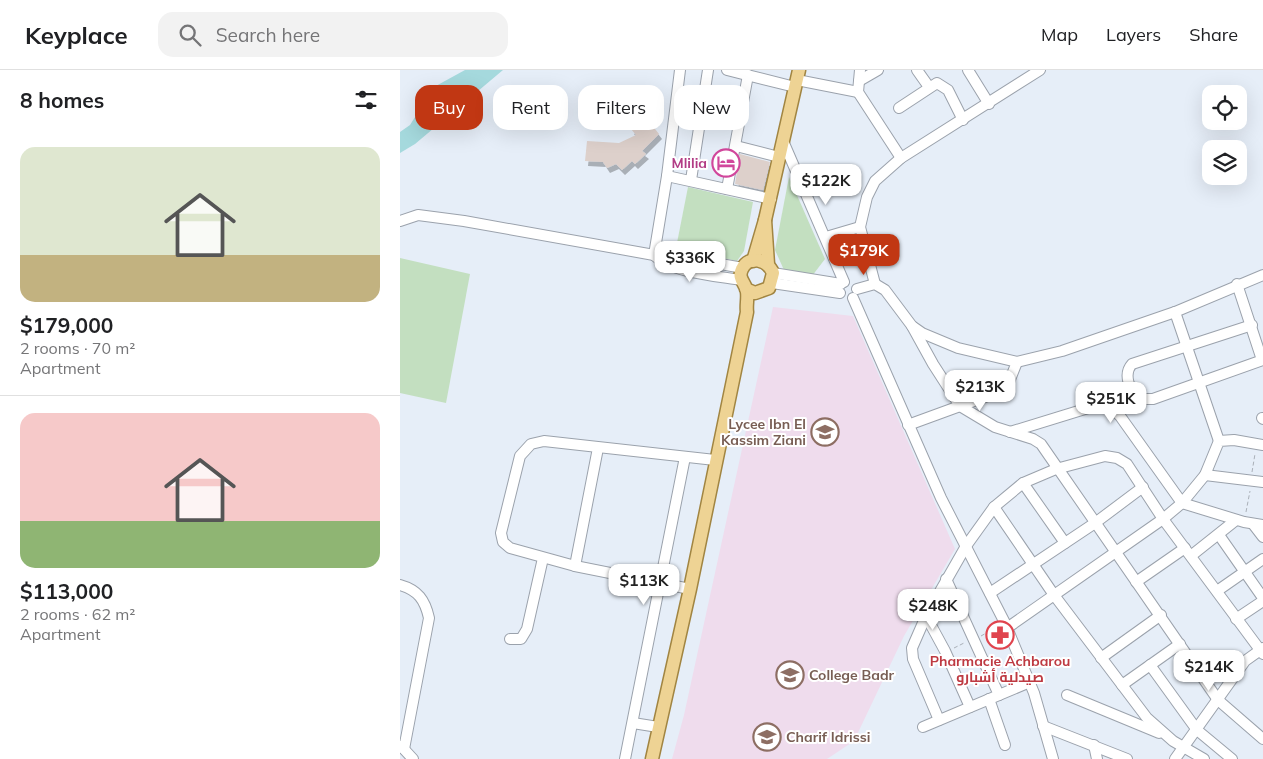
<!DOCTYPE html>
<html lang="en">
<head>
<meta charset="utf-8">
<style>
	:root { --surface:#fff; --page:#f2f2f2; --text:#202124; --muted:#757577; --line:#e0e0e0; --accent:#c13713 }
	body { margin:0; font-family:Mulish,Cairo,sans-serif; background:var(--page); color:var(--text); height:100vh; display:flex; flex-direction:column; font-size:19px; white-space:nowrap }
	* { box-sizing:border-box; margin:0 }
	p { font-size:16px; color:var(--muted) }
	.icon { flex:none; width:28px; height:28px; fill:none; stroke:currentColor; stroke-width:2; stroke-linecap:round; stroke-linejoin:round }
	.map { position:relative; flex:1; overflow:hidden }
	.sheet { display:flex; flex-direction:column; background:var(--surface); width:400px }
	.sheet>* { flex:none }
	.banner { position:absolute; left:15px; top:15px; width:475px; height:45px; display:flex; gap:10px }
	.fabs { position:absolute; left:802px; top:15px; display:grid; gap:10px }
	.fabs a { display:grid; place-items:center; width:45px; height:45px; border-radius:10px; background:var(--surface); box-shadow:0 5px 20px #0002; font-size:25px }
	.price { position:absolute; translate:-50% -42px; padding:0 11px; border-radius:10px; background:#fff; color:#222; font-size:16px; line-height:32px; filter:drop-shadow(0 1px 2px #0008) }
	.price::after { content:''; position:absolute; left:50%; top:30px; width:15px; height:11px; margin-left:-8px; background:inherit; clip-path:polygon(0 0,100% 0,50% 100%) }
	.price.on { background:var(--accent); color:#fff }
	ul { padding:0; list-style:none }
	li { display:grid; align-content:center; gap:10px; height:265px; padding:0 20px }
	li+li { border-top:1px solid var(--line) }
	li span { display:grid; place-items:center; height:155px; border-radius:15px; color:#555 }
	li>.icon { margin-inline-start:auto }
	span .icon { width:90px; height:90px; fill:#fffc; stroke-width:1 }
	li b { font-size:21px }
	h2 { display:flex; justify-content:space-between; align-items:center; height:60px; padding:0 20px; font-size:21px }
	.tag { padding:0 18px; border-radius:15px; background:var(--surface); box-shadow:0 5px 20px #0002; font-size:18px; line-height:45px }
	.tag.on { background:var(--accent); color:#fff }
	header { display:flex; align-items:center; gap:30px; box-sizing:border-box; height:70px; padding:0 25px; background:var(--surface); border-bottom:1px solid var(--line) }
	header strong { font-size:24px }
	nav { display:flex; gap:28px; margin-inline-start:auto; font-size:18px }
	.search { width:350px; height:45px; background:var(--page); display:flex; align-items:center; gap:12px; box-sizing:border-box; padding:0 18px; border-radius:15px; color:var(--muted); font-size:19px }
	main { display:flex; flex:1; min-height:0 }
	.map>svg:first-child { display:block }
	.education { fill:#efdced }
	.green { fill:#c3dfc0 }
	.water { fill:#a5d9dd }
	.building { fill:#ddd0cb; filter:url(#shadow) }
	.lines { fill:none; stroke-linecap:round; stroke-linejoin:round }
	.minor-casing { stroke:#9ba2ac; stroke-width:12 }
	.major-casing { stroke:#a18542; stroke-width:15 }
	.path { stroke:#aab0b8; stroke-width:1; stroke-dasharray:4 2.5; stroke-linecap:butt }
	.minor { stroke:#fff; stroke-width:10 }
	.major { stroke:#eed394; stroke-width:12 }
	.labels { text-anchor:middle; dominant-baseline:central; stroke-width:4; stroke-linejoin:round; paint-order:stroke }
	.hotel-label { font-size:14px; font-weight:bold; fill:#b23c85; stroke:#fff; text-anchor:end }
	.education-label { font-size:14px; font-weight:bold; fill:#785e54; stroke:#fff; text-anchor:start }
	.health-label { font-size:14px; font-weight:bold; fill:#be3a42; stroke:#fff }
</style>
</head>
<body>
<header>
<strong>Keyplace</strong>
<div class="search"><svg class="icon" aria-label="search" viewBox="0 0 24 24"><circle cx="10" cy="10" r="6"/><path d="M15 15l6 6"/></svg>Search here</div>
<nav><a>Map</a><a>Layers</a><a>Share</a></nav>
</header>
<main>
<section class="sheet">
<h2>8 homes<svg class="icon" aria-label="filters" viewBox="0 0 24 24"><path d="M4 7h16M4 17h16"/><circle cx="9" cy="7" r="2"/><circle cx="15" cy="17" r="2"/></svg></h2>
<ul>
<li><span style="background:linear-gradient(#dfe7d0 70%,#c2b280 0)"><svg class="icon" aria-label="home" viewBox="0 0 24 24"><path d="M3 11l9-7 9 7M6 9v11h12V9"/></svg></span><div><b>$179,000</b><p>2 rooms · 70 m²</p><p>Apartment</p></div></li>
<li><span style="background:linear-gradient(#f6c9c9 70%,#8fb573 0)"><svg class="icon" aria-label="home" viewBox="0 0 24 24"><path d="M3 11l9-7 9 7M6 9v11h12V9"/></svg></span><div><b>$113,000</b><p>2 rooms · 62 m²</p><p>Apartment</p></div></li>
</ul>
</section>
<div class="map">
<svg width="863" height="689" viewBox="0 0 863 689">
	<defs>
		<filter id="shadow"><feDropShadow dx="3" dy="5" stdDeviation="0" flood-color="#0004"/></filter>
	</defs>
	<rect width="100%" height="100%" fill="#e6eef8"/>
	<!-- education -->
	<path class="education" d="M373,237L453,246L555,479L504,566L454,671L427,689H272L284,645Z"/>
	<!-- green -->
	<g class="green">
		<path d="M389,107L425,189L412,206L384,200L375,180Z"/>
		<path d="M288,117L353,132L344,181L337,191L276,178Z"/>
		<path d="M0,188L70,204L46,333L0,323Z"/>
	</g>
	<!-- water -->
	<path class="water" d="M65,0H103L15,74L0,83V62L10,55L34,17Z"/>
	<!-- building -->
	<g class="building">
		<path d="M245,46L259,64L242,81L246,84L235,94L232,91L222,100L216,94L207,98L203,92L185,91L187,71L219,73L236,65L231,59Z"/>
		<path d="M340,84L370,92L363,120L335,114Z"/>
	</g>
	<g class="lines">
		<!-- minor casing -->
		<g class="minor-casing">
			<g id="minor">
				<path d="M327,0L395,17"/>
				<path d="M460,0L458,22L501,88"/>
				<path d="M517,0L529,17"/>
				<path d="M568,0L589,34"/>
				<path d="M397,10L458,22"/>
				<path d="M459,11L478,0"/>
				<path d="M499,38L537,13L548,20L563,50"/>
				<path d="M383,71L444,212"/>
				<path d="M336,76L379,87"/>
				<path d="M267,106L371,129"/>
				<path d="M291,110L308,0"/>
				<path d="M327,119L348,5"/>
				<path d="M0,151L18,145L64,151L254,185L265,184L343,198"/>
				<path d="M426,167L460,157"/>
				<path d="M254,185L267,106L280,0"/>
				<path d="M254,185C271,203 317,206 341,210"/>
				<path d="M373,203L441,214"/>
				<path d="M372,213L440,223"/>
				<path d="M475,214L460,157L467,127L475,111L501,88L640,0"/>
				<path d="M837,214L862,290"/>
				<path d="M457,219L475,214L485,220L512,256L522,263L558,278L617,292L662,281L775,242L863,205"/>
				<path d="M453,228L541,428L605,553L634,623L653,689"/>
				<path d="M775,242L819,371"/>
				<path d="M852,255L732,294C723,304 729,320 739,329H753L863,290"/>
				<path d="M512,256L533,294L560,336L595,357L633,369L641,374L818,630L863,669"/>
				<path d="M862,348L863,349"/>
				<path d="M508,355L601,321L607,317L617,292"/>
				<path d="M610,362L698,335H708L720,346L782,433L844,452L863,455"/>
				<path d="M805,405L863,412"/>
				<path d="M623,413L665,473"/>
				<path d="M594,437L654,525L747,648L773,671L804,689"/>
				<path d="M853,454L863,467"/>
				<path d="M819,465L863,528"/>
				<path d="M792,485L836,450"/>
				<path d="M175,496L198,378"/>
				<path d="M546,509L599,625"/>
				<path d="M736,512L785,478"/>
				<path d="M0,515C18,520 25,530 29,548L4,679"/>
				<path d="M290,519L175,496L110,478L103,472L101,463L120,386L131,374L144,371L315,390"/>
				<path d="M817,521L863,489"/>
				<path d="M590,523L695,453L743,417"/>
				<path d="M526,546L545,581L570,637"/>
				<path d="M836,549L863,531"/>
				<path d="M607,558L763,449L782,433L805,405L819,371L834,370L863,375"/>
				<path d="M110,569H121L127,559L143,488"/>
				<path d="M701,588L761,545"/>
				<path d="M750,595L797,660L832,689"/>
				<path d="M722,615L780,574"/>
				<path d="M667,625L759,663"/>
				<path d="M589,629L605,675"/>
				<path d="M539,650L513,589L512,578L526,546L566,476L594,437L623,413L656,399L705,386L717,388L727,394L763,449L863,584"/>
				<path d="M233,653L258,657"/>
				<path d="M643,656L727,689"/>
				<path d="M523,657L630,612"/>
				<path d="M694,675L697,689"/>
				<path d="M1,676L13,689"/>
				<path d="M225,689L285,387"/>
				<path d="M775,689L845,591L863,578"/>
			</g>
		</g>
		<!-- major casing -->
		<g class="major-casing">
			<g id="major">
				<path d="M365,150L399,0"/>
				<path d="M353,191L365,150L368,194"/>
				<path d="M252,689L290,519L347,242C346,236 348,228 347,222C346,213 337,209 342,199C349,184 368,190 373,203L369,218L355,223L346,219"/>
			</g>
		</g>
		<!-- path -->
		<g class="path">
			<path d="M852,402L855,384"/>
			<path d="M846,442L850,421"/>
			<path d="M581,566L595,558"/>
			<path d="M554,578L564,573"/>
		</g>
		<!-- minor -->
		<use href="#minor" class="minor"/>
		<!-- major -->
		<use href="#major" class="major"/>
	</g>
	<!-- icons -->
	<defs>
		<g id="hotel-ring" transform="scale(1.4375)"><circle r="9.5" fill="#fff" stroke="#d1479c" stroke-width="1.5"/><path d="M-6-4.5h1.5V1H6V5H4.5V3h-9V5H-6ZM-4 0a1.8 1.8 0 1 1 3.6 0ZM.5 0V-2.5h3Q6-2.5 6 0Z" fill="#d1479c"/></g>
		<g id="university-ring" transform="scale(1.4375)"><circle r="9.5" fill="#fff" stroke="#8d6e63" stroke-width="1.5"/><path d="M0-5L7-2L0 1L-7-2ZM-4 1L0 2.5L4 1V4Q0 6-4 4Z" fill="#8d6e63"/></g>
		<g id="pharmacy-ring" transform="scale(1.4375)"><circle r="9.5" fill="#fff" stroke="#e0444e" stroke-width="1.5"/><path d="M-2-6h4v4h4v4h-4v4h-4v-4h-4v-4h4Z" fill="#e0444e"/></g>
		<g id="school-ring" transform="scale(1.4375)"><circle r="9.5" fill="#fff" stroke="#8d6e63" stroke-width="1.5"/><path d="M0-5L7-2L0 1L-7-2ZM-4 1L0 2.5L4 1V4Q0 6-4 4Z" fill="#8d6e63"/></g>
	</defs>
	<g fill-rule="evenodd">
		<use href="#hotel-ring" x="326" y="93"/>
		<use href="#university-ring" x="425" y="362"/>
		<use href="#pharmacy-ring" x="600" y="565"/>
		<use href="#university-ring" x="390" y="605"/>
		<use href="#school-ring" x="367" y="667"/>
	</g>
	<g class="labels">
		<!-- hotel labels -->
		<g class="hotel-label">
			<text x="307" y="93">Mlilia</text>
		</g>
		<!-- education labels -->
		<g class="education-label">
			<text x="406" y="354" text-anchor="end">Lycee Ibn El<tspan x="406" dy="16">Kassim Ziani</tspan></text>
			<text x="409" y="605">College Badr</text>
			<text x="386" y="667">Charif Idrissi</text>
		</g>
		<!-- health labels -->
		<g class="health-label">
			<text x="600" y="591">Pharmacie Achbarou<tspan x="600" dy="16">صيدلية أشبارو</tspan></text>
		</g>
	</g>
</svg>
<div class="fabs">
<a><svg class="icon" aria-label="locate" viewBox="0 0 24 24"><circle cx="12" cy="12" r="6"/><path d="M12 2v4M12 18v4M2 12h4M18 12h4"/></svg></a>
<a><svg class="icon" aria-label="layers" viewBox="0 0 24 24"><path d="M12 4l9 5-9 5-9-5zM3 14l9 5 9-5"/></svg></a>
</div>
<b class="price" style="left:426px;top:136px">$122K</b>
<b class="price on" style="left:464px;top:206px">$179K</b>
<b class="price" style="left:290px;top:213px">$336K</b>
<b class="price" style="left:580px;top:342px">$213K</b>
<b class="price" style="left:711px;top:354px">$251K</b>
<b class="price" style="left:244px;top:536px">$113K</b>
<b class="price" style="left:533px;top:561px">$248K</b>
<b class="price" style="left:809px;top:622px">$214K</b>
<div class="banner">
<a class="tag on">Buy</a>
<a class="tag">Rent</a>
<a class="tag">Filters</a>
<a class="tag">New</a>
</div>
</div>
</main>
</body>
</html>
